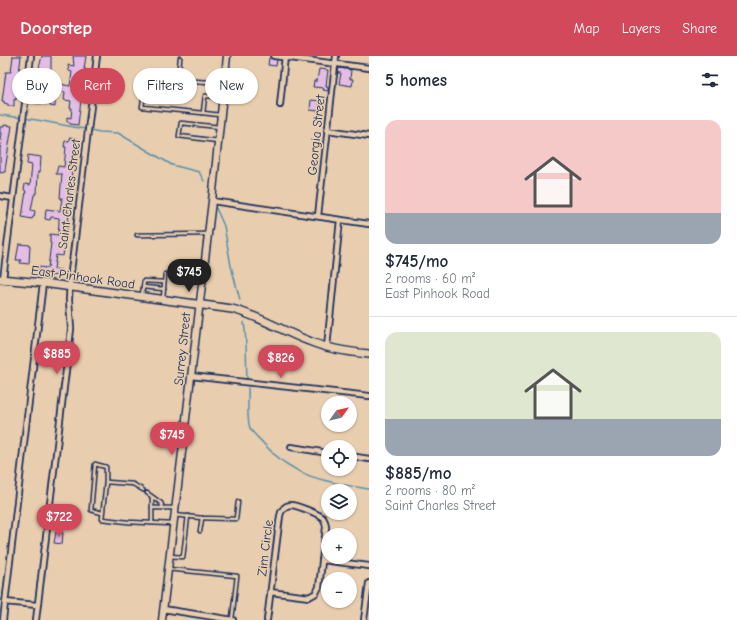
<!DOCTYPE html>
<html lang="en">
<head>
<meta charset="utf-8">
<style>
	:root { --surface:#fff; --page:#f6f6f7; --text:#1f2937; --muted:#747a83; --line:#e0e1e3; --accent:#d1495b }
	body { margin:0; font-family:"Comic Neue",sans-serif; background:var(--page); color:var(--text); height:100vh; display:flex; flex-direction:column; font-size:15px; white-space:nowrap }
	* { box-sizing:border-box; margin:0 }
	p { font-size:13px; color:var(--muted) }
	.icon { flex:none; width:22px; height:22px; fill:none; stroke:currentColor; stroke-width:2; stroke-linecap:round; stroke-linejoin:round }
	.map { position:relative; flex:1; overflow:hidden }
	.drawer { display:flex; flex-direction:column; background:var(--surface); width:368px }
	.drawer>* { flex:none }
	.top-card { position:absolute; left:12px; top:12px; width:297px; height:36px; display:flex; gap:8px }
	.needle { width:26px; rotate:56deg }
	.controls { position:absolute; left:321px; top:340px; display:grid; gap:8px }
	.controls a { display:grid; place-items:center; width:36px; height:36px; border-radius:50%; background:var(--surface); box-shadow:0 1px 3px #0004; font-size:20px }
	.price { position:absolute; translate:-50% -34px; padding:0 9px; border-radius:14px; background:var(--accent); color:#fff; font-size:13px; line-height:26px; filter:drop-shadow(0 1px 2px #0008) }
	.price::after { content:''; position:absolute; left:50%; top:24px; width:12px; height:9px; margin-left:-6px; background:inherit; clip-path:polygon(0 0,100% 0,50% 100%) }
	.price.active { background:#222; color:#fff }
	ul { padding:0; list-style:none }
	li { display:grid; align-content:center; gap:8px; height:212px; padding:0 16px }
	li+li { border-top:1px solid var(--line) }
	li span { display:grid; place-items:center; height:124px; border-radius:12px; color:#555 }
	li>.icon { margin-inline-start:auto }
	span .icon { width:72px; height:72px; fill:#fffc; stroke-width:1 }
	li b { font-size:17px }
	h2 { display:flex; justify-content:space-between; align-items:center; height:48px; padding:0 16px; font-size:17px }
	.tag { padding:0 14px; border-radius:18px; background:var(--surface); box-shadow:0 1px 3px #0004; font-size:14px; line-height:36px }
	.tag.active { background:var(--accent); color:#fff }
	header { display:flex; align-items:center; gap:24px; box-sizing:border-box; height:56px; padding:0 20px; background:var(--accent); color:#fff }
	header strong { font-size:19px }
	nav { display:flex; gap:22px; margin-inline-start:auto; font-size:14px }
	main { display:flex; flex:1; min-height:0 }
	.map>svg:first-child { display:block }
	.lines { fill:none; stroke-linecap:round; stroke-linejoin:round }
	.stream { stroke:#588eab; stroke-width:1.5 }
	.building { fill:#e4bde5; stroke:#1b2f5e }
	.service-casing { stroke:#1b2f5e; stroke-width:5.5 }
	.minor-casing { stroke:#1b2f5e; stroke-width:8 }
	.tertiary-casing { stroke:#1b2f5e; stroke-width:9 }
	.secondary-casing { stroke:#1b2f5e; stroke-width:10 }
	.service { stroke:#e8ceaf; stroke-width:2.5 }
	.minor { stroke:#e8ceaf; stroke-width:4.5 }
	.tertiary { stroke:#e8ceaf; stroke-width:6 }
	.secondary { stroke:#e8ceaf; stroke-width:7 }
	.labels { text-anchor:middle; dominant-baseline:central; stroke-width:3; stroke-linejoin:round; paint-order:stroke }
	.street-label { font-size:13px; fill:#1b2f5e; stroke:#e8ceaf }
</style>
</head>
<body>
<header>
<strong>Doorstep</strong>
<nav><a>Map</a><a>Layers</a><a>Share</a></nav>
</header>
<main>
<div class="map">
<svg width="369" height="564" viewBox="0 0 369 564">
	<rect width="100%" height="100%" fill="#e8ceaf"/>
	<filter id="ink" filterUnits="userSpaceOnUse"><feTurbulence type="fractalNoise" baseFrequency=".025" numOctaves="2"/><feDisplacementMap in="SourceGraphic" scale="8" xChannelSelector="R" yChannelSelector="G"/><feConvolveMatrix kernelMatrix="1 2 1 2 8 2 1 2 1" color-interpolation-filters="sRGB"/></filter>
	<g filter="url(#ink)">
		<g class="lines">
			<!-- stream -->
			<g class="stream">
				<path d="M0,59L37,64L100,76L118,77L172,109L199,116L204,125"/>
				<path d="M216,152L224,170L231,210L240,244"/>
				<path d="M244,266C247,285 246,304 247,323"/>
				<path d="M248,332C249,343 246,362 250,372C253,378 260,383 264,388C294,422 326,426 369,433"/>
			</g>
		</g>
		<!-- building -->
		<g class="building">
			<path d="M13,0H21L16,44L14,43V50H8V48L4,47V45H2L6,16H11Z"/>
			<path d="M42,0H51V23H49L47,42L55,43V51L50,50V48L35,47L37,30H39V12Z"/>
			<path d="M73,0H86L84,13H86L85,19H84L78,69L70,68V66H67V61L71,62L72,52H70L71,45L64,44L65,36L59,35L60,28L70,30L72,16L69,15L68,9L74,10Z"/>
			<path d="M269,2L277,4L276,10L268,9Z"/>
			<path d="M339,12L351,14L350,23H353L352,30L339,28L341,17H338Z"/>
			<path d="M319,13L328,14L326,30H328V35L323,34L324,32L313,31L314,25H317Z"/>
			<path d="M311,44L320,45L319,55L310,54Z"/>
			<path d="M4,69L12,70L5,114V116L0,117V93L2,84H0L1,77H0V71H4Z"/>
			<path d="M69,82L76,83L67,157H69L68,167L63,200L56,199L54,213L61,214L60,219L47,220V218L38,217V211L48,212L51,187H50V178L58,179L59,166V162L51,161L50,164L45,163L46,153L60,155L62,142H60L62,118H56L58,110L64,111L66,91H64L65,85H69Z"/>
			<path d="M28,99L41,101L40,116H38L37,137H35V139H34L31,154L35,155L34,161H33L32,163L22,161L26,135L24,134L25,128L30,129L32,109L27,108Z"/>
			<path d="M19,188L30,189L29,208L20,207L21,204H16Z"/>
			<path d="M56,476L63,477L62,488L54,487Z"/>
		</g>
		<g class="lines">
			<!-- service casing -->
			<g class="service-casing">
				<g id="service">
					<path d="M180,2L178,24L224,27"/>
					<path d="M144,37L142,51L203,57L205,40L222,41"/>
					<path d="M203,57L220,59"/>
					<path d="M218,85L179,80L181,67L220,71"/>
					<path d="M137,179L207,178"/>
					<path d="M143,231L164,233"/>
					<path d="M142,239L144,225L164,226"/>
					<path d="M163,243L165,218"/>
					<path d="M143,434L133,428L106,426L102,463L128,466L172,468"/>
					<path d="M147,437L161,447L163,452"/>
					<path d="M152,441V452"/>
					<path d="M102,457L91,454L95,408L106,411V426"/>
					<path d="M174,459L202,462L236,463L238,446"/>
					<path d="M152,467V452H174"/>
					<path d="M200,475L202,462"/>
					<path d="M169,500L183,501L188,460"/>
					<path d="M168,513L237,520L232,563"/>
				</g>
			</g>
			<!-- minor casing -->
			<g class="minor-casing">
				<g id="minor">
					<path d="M274,0L369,12"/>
					<path d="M280,49L285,0"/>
					<path d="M327,74L369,80"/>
					<path d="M0,140L13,142"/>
					<path d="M212,145L369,168"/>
					<path d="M318,160L336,0"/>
					<path d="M3,223L31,0"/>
					<path d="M327,291L340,164"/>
					<path d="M191,320L369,340"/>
					<path d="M291,391L328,397"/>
					<path d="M350,400L369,403"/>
					<path d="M322,504L369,510"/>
					<path d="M5,546L37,549"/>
					<path d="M163,553L233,564"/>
					<path d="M3,564L43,227"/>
					<path d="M36,564L71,273L69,244L70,224L97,0"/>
					<path d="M267,564L280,460C281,455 284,450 290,449C297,449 319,458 323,462C325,465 326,468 326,471L319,531L316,537L309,541L270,536"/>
					<path d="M364,564L369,527"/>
				</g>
			</g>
			<!-- tertiary casing -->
			<g class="tertiary-casing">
				<path id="tertiary" d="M162,564L212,145L227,0"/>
			</g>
			<!-- secondary casing -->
			<g class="secondary-casing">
				<path id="secondary" d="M0,223L43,227L232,253C260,260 282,275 309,285C328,293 348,296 369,298"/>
			</g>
			<!-- service -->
			<use href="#service" class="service"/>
			<!-- minor -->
			<use href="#minor" class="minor"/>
			<!-- tertiary -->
			<use href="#tertiary" class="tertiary"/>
			<!-- secondary -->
			<use href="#secondary" class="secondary"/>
		</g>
	</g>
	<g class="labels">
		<!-- street labels -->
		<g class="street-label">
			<text transform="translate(316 79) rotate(-84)">Georgia Street</text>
			<text transform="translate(69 138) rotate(-83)">Saint Charles Street</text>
			<text transform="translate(83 221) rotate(8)">East Pinhook Road</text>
			<text transform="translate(182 293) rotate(-84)">Surrey Street</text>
			<text transform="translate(265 492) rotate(-83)">Zim Circle</text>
		</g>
	</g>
</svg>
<div class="controls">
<a><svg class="needle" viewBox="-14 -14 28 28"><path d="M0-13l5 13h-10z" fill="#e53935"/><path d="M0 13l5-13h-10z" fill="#747a83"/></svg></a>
<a><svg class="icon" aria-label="locate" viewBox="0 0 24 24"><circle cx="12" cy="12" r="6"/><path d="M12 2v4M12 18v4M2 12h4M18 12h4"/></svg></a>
<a><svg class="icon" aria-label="layers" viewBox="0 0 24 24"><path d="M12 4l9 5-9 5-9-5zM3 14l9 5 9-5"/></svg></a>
<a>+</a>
<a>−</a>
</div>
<b class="price active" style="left:189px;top:237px">$745</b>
<b class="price" style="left:57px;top:319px">$885</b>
<b class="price" style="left:281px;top:323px">$826</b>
<b class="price" style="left:172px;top:400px">$745</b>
<b class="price" style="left:59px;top:482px">$722</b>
<div class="top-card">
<a class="tag">Buy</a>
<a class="tag active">Rent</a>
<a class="tag">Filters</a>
<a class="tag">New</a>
</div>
</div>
<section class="drawer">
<h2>5 homes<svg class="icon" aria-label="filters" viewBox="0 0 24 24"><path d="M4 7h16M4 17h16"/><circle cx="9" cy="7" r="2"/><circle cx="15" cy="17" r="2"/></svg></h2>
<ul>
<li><span style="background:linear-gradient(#f6c9c9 75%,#9aa5b1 0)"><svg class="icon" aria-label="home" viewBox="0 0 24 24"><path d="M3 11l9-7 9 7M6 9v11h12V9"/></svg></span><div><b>$745/mo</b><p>2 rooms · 60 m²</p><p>East Pinhook Road</p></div></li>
<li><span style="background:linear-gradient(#dfe7d0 70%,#9aa5b1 0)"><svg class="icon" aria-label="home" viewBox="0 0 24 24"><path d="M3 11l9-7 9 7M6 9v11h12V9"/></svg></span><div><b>$885/mo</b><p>2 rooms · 80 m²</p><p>Saint Charles Street</p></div></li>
</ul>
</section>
</main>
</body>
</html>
